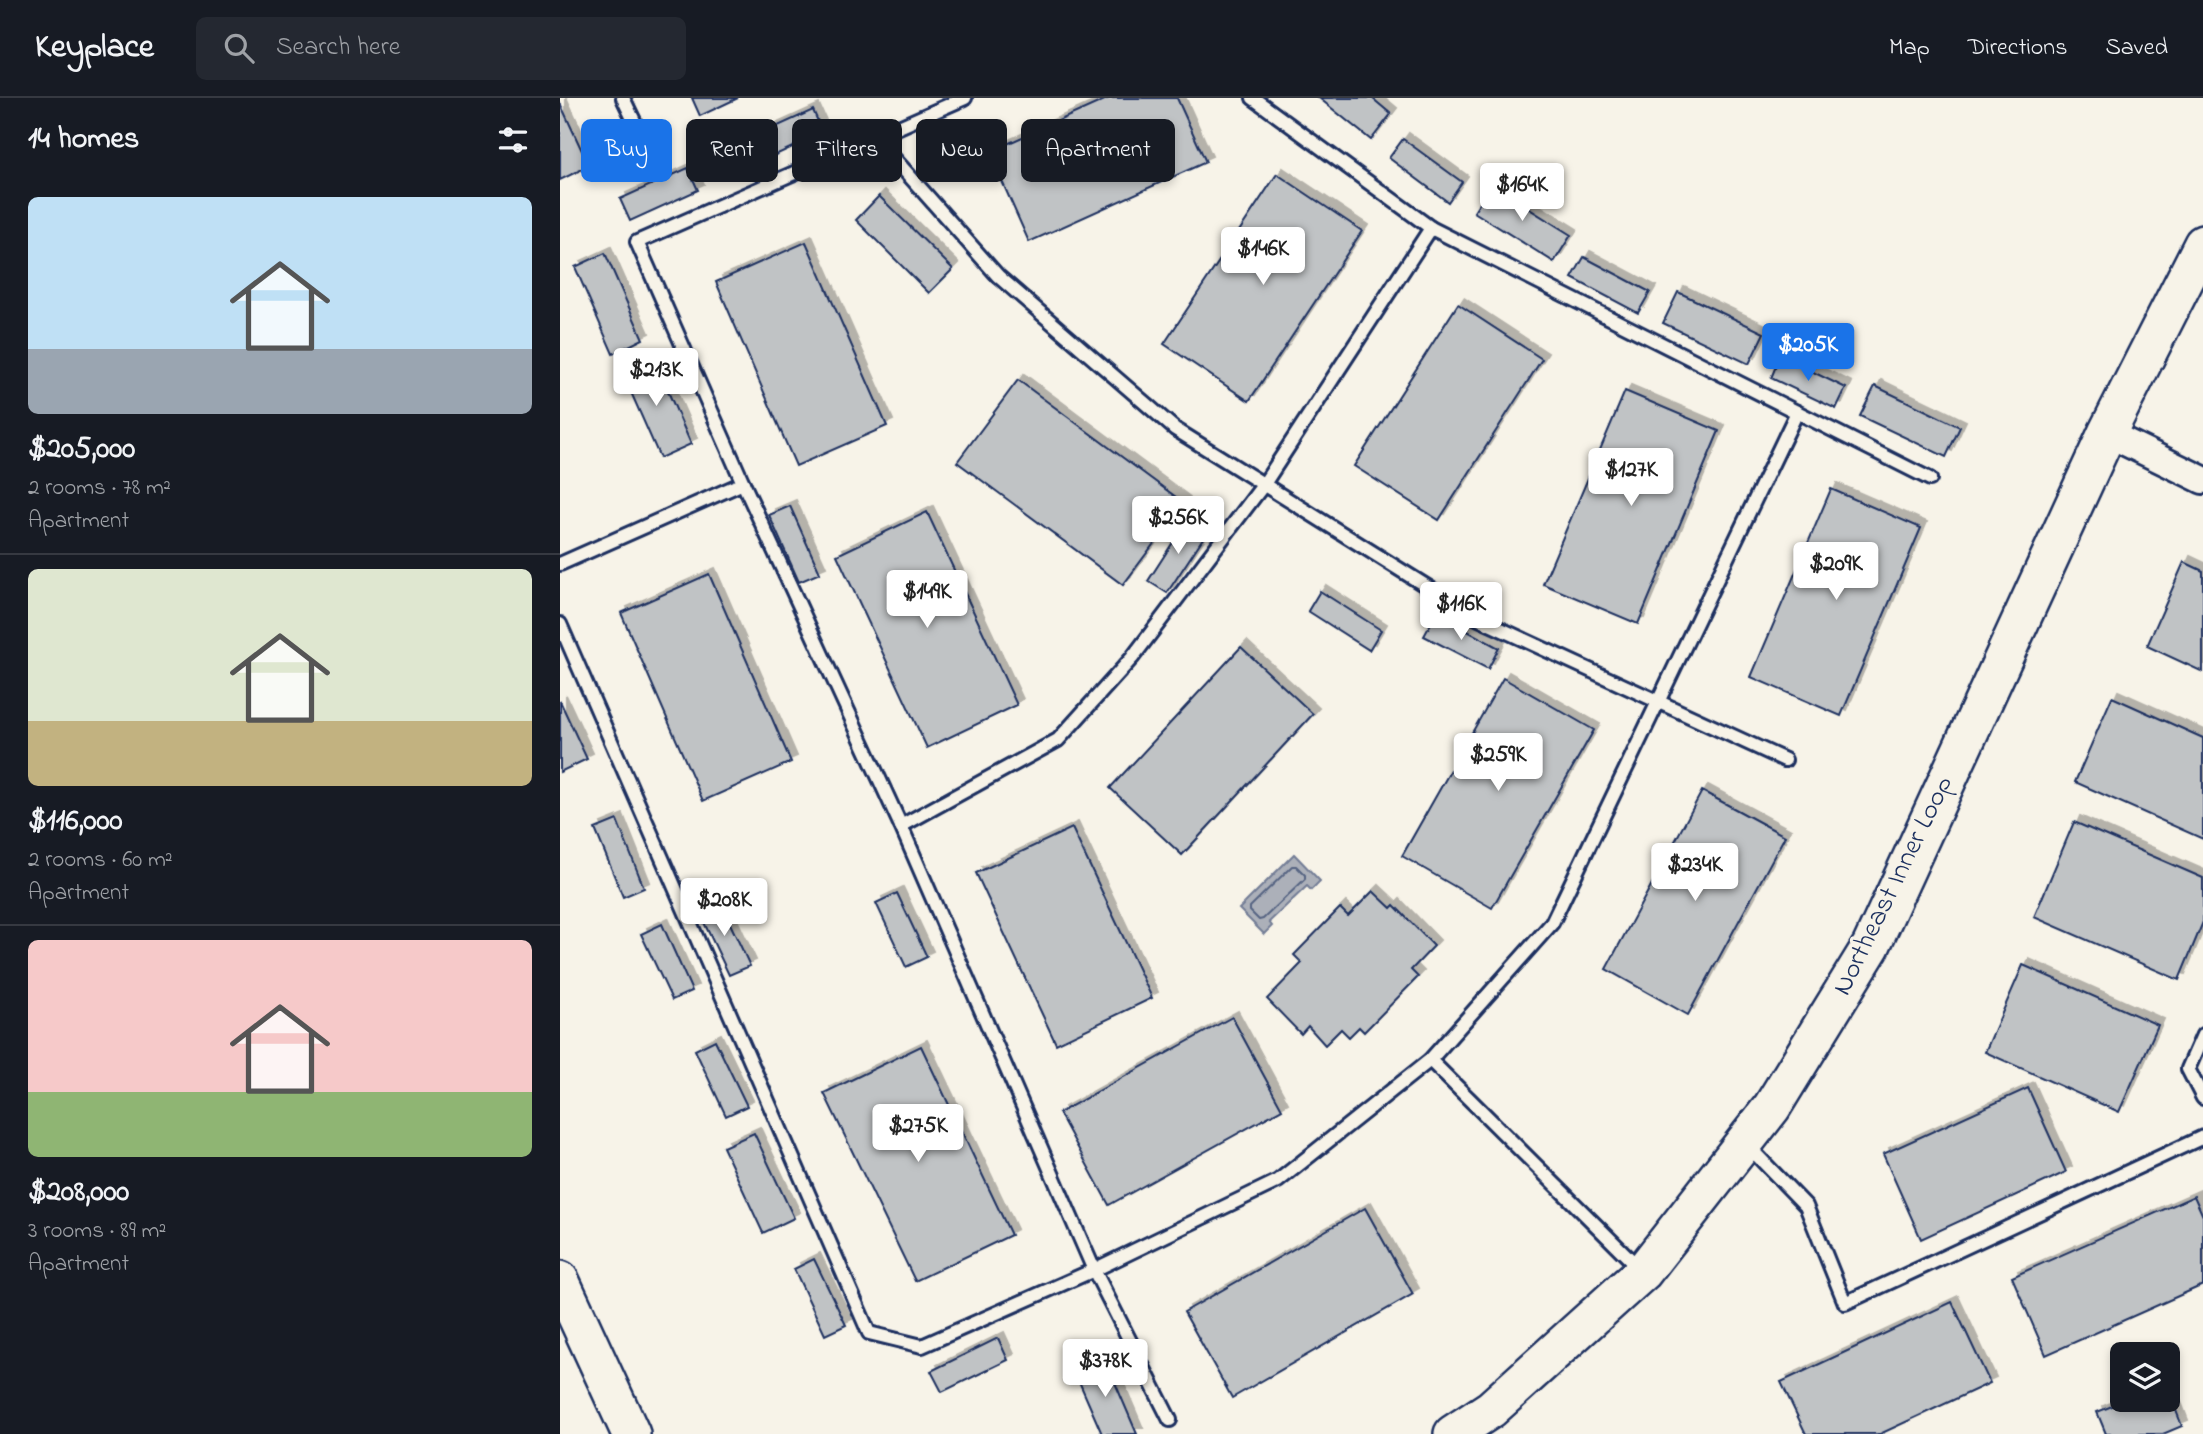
<!DOCTYPE html>
<html lang="en">
<head>
<meta charset="utf-8">
<style>
	:root { --surface:#171b24; --page:#242831; --text:#f1f3f6; --muted:#9ea1a6; --line:#363941; --accent:#1a73e8 }
	body { margin:0; font-family:"Indie Flower",sans-serif; background:var(--page); color:var(--text); height:100vh; display:flex; flex-direction:column; font-size:26px; white-space:nowrap }
	* { box-sizing:border-box; margin:0 }
	p { font-size:23px; color:var(--muted) }
	.icon { flex:none; width:38px; height:38px; fill:none; stroke:currentColor; stroke-width:2; stroke-linecap:round; stroke-linejoin:round }
	.map { position:relative; flex:1; overflow:hidden }
	.drawer { display:flex; flex-direction:column; background:var(--surface); width:560px }
	.drawer>* { flex:none }
	.top-card { position:absolute; left:21px; top:21px; width:665px; height:63px; display:flex; gap:14px }
	.fabs { position:absolute; left:1550px; top:1244px; display:grid; gap:14px }
	.fabs a { display:grid; place-items:center; width:70px; height:70px; border-radius:10px; background:var(--surface); box-shadow:0 4px 10px #0003; font-size:35px }
	.price { position:absolute; translate:-50% -60px; padding:0 16px; border-radius:7px; background:#fff; color:#222; font-size:23px; line-height:46px; filter:drop-shadow(0 2px 4px #0008) }
	.price::after { content:''; position:absolute; left:50%; top:42px; width:21px; height:16px; margin-left:-10px; background:inherit; clip-path:polygon(0 0,100% 0,50% 100%) }
	.price.current { background:var(--accent); color:#fff }
	ul { padding:0; list-style:none }
	li { display:grid; align-content:center; gap:14px; height:371px; padding:0 28px }
	li+li { border-top:2px solid var(--line) }
	li span { display:grid; place-items:center; height:217px; border-radius:10px; color:#555 }
	li>.icon { margin-inline-start:auto }
	span .icon { width:126px; height:126px; fill:#fffc; stroke-width:1 }
	li b { font-size:30px }
	h2 { display:flex; justify-content:space-between; align-items:center; height:84px; padding:0 28px; font-size:30px }
	.chip { padding:0 24px; border-radius:10px; background:var(--surface); box-shadow:0 4px 10px #0003; font-size:24px; line-height:63px }
	.chip.current { background:var(--accent); color:#fff }
	header { display:flex; align-items:center; gap:42px; box-sizing:border-box; height:98px; padding:0 35px; background:var(--surface); border-bottom:2px solid var(--line) }
	header strong { font-size:33px }
	nav { display:flex; gap:38px; margin-inline-start:auto; font-size:24px }
	.search { width:490px; height:63px; background:var(--page); display:flex; align-items:center; gap:18px; box-sizing:border-box; padding:0 24px; border-radius:10px; color:var(--muted); font-size:26px }
	main { display:flex; flex:1; min-height:0 }
	.map>svg:first-child { display:block }
	.water { fill:#acb0b9; stroke:#727c95; stroke-width:2 }
	.lines { fill:none; stroke-linecap:round; stroke-linejoin:round }
	.shore { stroke:#556382; stroke-width:2 }
	.building { fill:#c0c3c5; stroke:#1b2f5e; stroke-width:2; filter:url(#shadow) }
	.lane-casing { stroke:#1b2f5e; stroke-width:18 }
	.street-casing { stroke:#1b2f5e; stroke-width:32 }
	.secondary-casing { stroke:#1b2f5e; stroke-width:42 }
	.lane { stroke:#f7f3e8; stroke-width:12 }
	.street { stroke:#f7f3e8; stroke-width:26 }
	.secondary { stroke:#f7f3e8; stroke-width:37 }
	.labels { text-anchor:middle; dominant-baseline:central; stroke-width:6; stroke-linejoin:round; paint-order:stroke }
	.street-label { font-size:28px; fill:#1b2f5e; stroke:#f7f3e8 }
</style>
</head>
<body>
<header>
<strong>Keyplace</strong>
<div class="search"><svg class="icon" aria-label="search" viewBox="0 0 24 24"><circle cx="10" cy="10" r="6"/><path d="M15 15l6 6"/></svg>Search here</div>
<nav><a>Map</a><a>Directions</a><a>Saved</a></nav>
</header>
<main>
<section class="drawer">
<h2>14 homes<svg class="icon" aria-label="filters" viewBox="0 0 24 24"><path d="M4 7h16M4 17h16"/><circle cx="9" cy="7" r="2"/><circle cx="15" cy="17" r="2"/></svg></h2>
<ul>
<li><span style="background:linear-gradient(#bfe0f5 70%,#9aa5b1 0)"><svg class="icon" aria-label="home" viewBox="0 0 24 24"><path d="M3 11l9-7 9 7M6 9v11h12V9"/></svg></span><div><b>$205,000</b><p>2 rooms · 78 m²</p><p>Apartment</p></div></li>
<li><span style="background:linear-gradient(#dfe7d0 70%,#c2b280 0)"><svg class="icon" aria-label="home" viewBox="0 0 24 24"><path d="M3 11l9-7 9 7M6 9v11h12V9"/></svg></span><div><b>$116,000</b><p>2 rooms · 60 m²</p><p>Apartment</p></div></li>
<li><span style="background:linear-gradient(#f6c9c9 70%,#8fb573 0)"><svg class="icon" aria-label="home" viewBox="0 0 24 24"><path d="M3 11l9-7 9 7M6 9v11h12V9"/></svg></span><div><b>$208,000</b><p>3 rooms · 89 m²</p><p>Apartment</p></div></li>
</ul>
</section>
<div class="map">
<svg width="1643" height="1336" viewBox="0 0 1643 1336">
	<defs>
		<filter id="shadow"><feDropShadow dx="6" dy="-6" stdDeviation="0" flood-color="#0004"/></filter>
	</defs>
	<rect width="100%" height="100%" fill="#f7f3e8"/>
	<filter id="ink" filterUnits="userSpaceOnUse"><feTurbulence type="fractalNoise" baseFrequency=".0143" numOctaves="2"/><feDisplacementMap in="SourceGraphic" scale="14" xChannelSelector="R" yChannelSelector="G"/><feConvolveMatrix kernelMatrix="1 2 1 2 8 2 1 2 1" color-interpolation-filters="sRGB"/></filter>
	<g filter="url(#ink)">
		<!-- water -->
		<path class="water" d="M734,756L760,783L751,792L747,788L709,824L712,828L704,836L679,811Z"/>
		<g class="lines">
			<!-- shore -->
			<path class="shore" d="M732,768H736L745,777V781L703,821L699,822L690,813V809Z"/>
		</g>
		<!-- building -->
		<g class="building">
			<path d="M132,0H178L140,18Z"/>
			<path d="M549,0H617L646,64L469,144L429,54Z"/>
			<path d="M759,0H812L831,16L811,42Z"/>
			<path d="M0,5L29,68L0,82Z"/>
			<path d="M253,12L263,35L196,66L185,43Z"/>
			<path d="M843,41L902,84L888,104L829,60Z"/>
			<path d="M128,70L138,92L70,123L60,101Z"/>
			<path d="M717,76L802,133L689,303L604,246Z"/>
			<path d="M931,87L1011,137L994,164L914,114Z"/>
			<path d="M319,98L393,171L369,195L296,122Z"/>
			<path d="M246,144L327,328L236,368L156,184Z"/>
			<path d="M45,155L83,241L53,256L15,169Z"/>
			<path d="M1024,159L1090,194L1078,215L1012,180Z"/>
			<path d="M1118,194L1204,235L1189,266L1103,225Z"/>
			<path d="M898,206L982,261L879,422L794,368Z"/>
			<path d="M1220,258L1286,290L1276,311L1211,280Z"/>
			<path d="M93,259L131,346L100,360L62,274Z"/>
			<path d="M458,282L624,405L563,487L397,364Z"/>
			<path d="M1315,288L1400,329L1386,359L1300,318Z"/>
			<path d="M1065,293L1159,333L1078,526L983,486Z"/>
			<path d="M1271,391L1361,430L1281,618L1191,579Z"/>
			<path d="M230,408L260,475L239,484L209,417Z"/>
			<path d="M367,414L457,607L367,650L277,457Z"/>
			<path d="M628,421L647,434L607,495L588,483Z"/>
			<path d="M1624,464L1643,473V574L1587,548Z"/>
			<path d="M149,476L231,664L143,703L61,515Z"/>
			<path d="M760,493L821,532L809,552L748,513Z"/>
			<path d="M876,516L939,550L928,571L864,538Z"/>
			<path d="M681,549L753,616L622,757L550,690Z"/>
			<path d="M943,580L1034,632L932,810L842,758Z"/>
			<path d="M1552,599L1643,640V741L1515,684Z"/>
			<path d="M0,603L27,661L0,674Z"/>
			<path d="M1142,693L1225,738L1128,917L1046,871Z"/>
			<path d="M57,722L84,790L63,799L35,731Z"/>
			<path d="M1514,724L1643,780V824L1619,882L1474,819Z"/>
			<path d="M512,730L592,900L496,946L416,775Z"/>
			<path d="M813,793L831,810L834,807L874,848L851,872L858,879L804,934L799,929L789,939L781,931L765,947L748,928L741,936L707,901L742,865L734,857L780,810L788,818Z"/>
			<path d="M337,795L367,859L346,869L316,805Z"/>
			<path d="M159,802L190,868L169,877L138,812Z"/>
			<path d="M102,826L132,893L112,902L81,836Z"/>
			<path d="M1463,867L1598,927L1559,1014L1425,954Z"/>
			<path d="M672,919L722,1011L549,1107L499,1015Z"/>
			<path d="M155,942L187,1008L166,1018L135,952Z"/>
			<path d="M361,948L451,1137L355,1183L264,995Z"/>
			<path d="M1468,990L1506,1074L1361,1141L1323,1056Z"/>
			<path d="M194,1035L234,1120L203,1135L163,1049Z"/>
			<path d="M1634,1098L1643,1118V1187L1486,1257L1452,1179Z"/>
			<path d="M805,1110L853,1196L672,1300L624,1214Z"/>
			<path d="M254,1161L286,1227L265,1237L234,1171Z"/>
			<path d="M1392,1204L1430,1285L1320,1336H1246L1221,1284Z"/>
			<path d="M438,1240L448,1262L382,1294L371,1273Z"/>
			<path d="M544,1259L577,1336H542L514,1272Z"/>
			<path d="M1610,1297L1622,1328L1603,1336H1546L1537,1314L1567,1302L1595,1304L1608,1302Z"/>
		</g>
		<g class="lines">
			<!-- lane casing -->
			<g class="lane-casing">
				<g id="lane">
					<path d="M63,0L76,27"/>
					<path d="M405,0L77,144L183,385L341,728L534,1172L610,1322"/>
					<path d="M693,0L871,130L1370,381"/>
					<path d="M315,39L438,178L615,331L919,521L1225,662"/>
					<path d="M0,466L183,385"/>
					<path d="M0,526L309,1235L362,1248L534,1172L718,1083L870,962L992,825L1237,314"/>
					<path d="M341,728L498,642L572,560L704,386L871,130"/>
					<path d="M1643,937L1628,971L1643,1000"/>
					<path d="M870,962L1080,1171"/>
					<path d="M1187,1047L1246,1108L1285,1205L1643,1039"/>
				</g>
			</g>
			<!-- street casing -->
			<g class="street-casing">
				<path id="street" d="M1547,335L1643,382"/>
			</g>
			<!-- secondary casing -->
			<g class="secondary-casing">
				<g id="secondary">
					<path d="M0,1182L71,1336"/>
					<path d="M893,1336L931,1311L1083,1174L1212,1009L1311,848L1547,335L1643,146"/>
				</g>
			</g>
			<!-- lane -->
			<use href="#lane" class="lane"/>
			<!-- street -->
			<use href="#street" class="street"/>
			<!-- secondary -->
			<use href="#secondary" class="secondary"/>
		</g>
	</g>
	<g class="labels">
		<!-- street labels -->
		<g class="street-label">
			<text transform="translate(1334 788) rotate(-64)">Northeast Inner Loop</text>
		</g>
	</g>
</svg>
<div class="fabs">
<a><svg class="icon" aria-label="layers" viewBox="0 0 24 24"><path d="M12 4l9 5-9 5-9-5zM3 14l9 5 9-5"/></svg></a>
</div>
<b class="price" style="left:962px;top:125px">$164K</b>
<b class="price" style="left:703px;top:189px">$146K</b>
<b class="price current" style="left:1248px;top:285px">$205K</b>
<b class="price" style="left:96px;top:310px">$213K</b>
<b class="price" style="left:1071px;top:410px">$127K</b>
<b class="price" style="left:618px;top:458px">$256K</b>
<b class="price" style="left:1276px;top:504px">$209K</b>
<b class="price" style="left:367px;top:532px">$149K</b>
<b class="price" style="left:901px;top:544px">$116K</b>
<b class="price" style="left:938px;top:695px">$259K</b>
<b class="price" style="left:1135px;top:805px">$234K</b>
<b class="price" style="left:164px;top:840px">$208K</b>
<b class="price" style="left:358px;top:1066px">$275K</b>
<b class="price" style="left:545px;top:1301px">$378K</b>
<div class="top-card">
<a class="chip current">Buy</a>
<a class="chip">Rent</a>
<a class="chip">Filters</a>
<a class="chip">New</a>
<a class="chip">Apartment</a>
</div>
</div>
</main>
</body>
</html>
